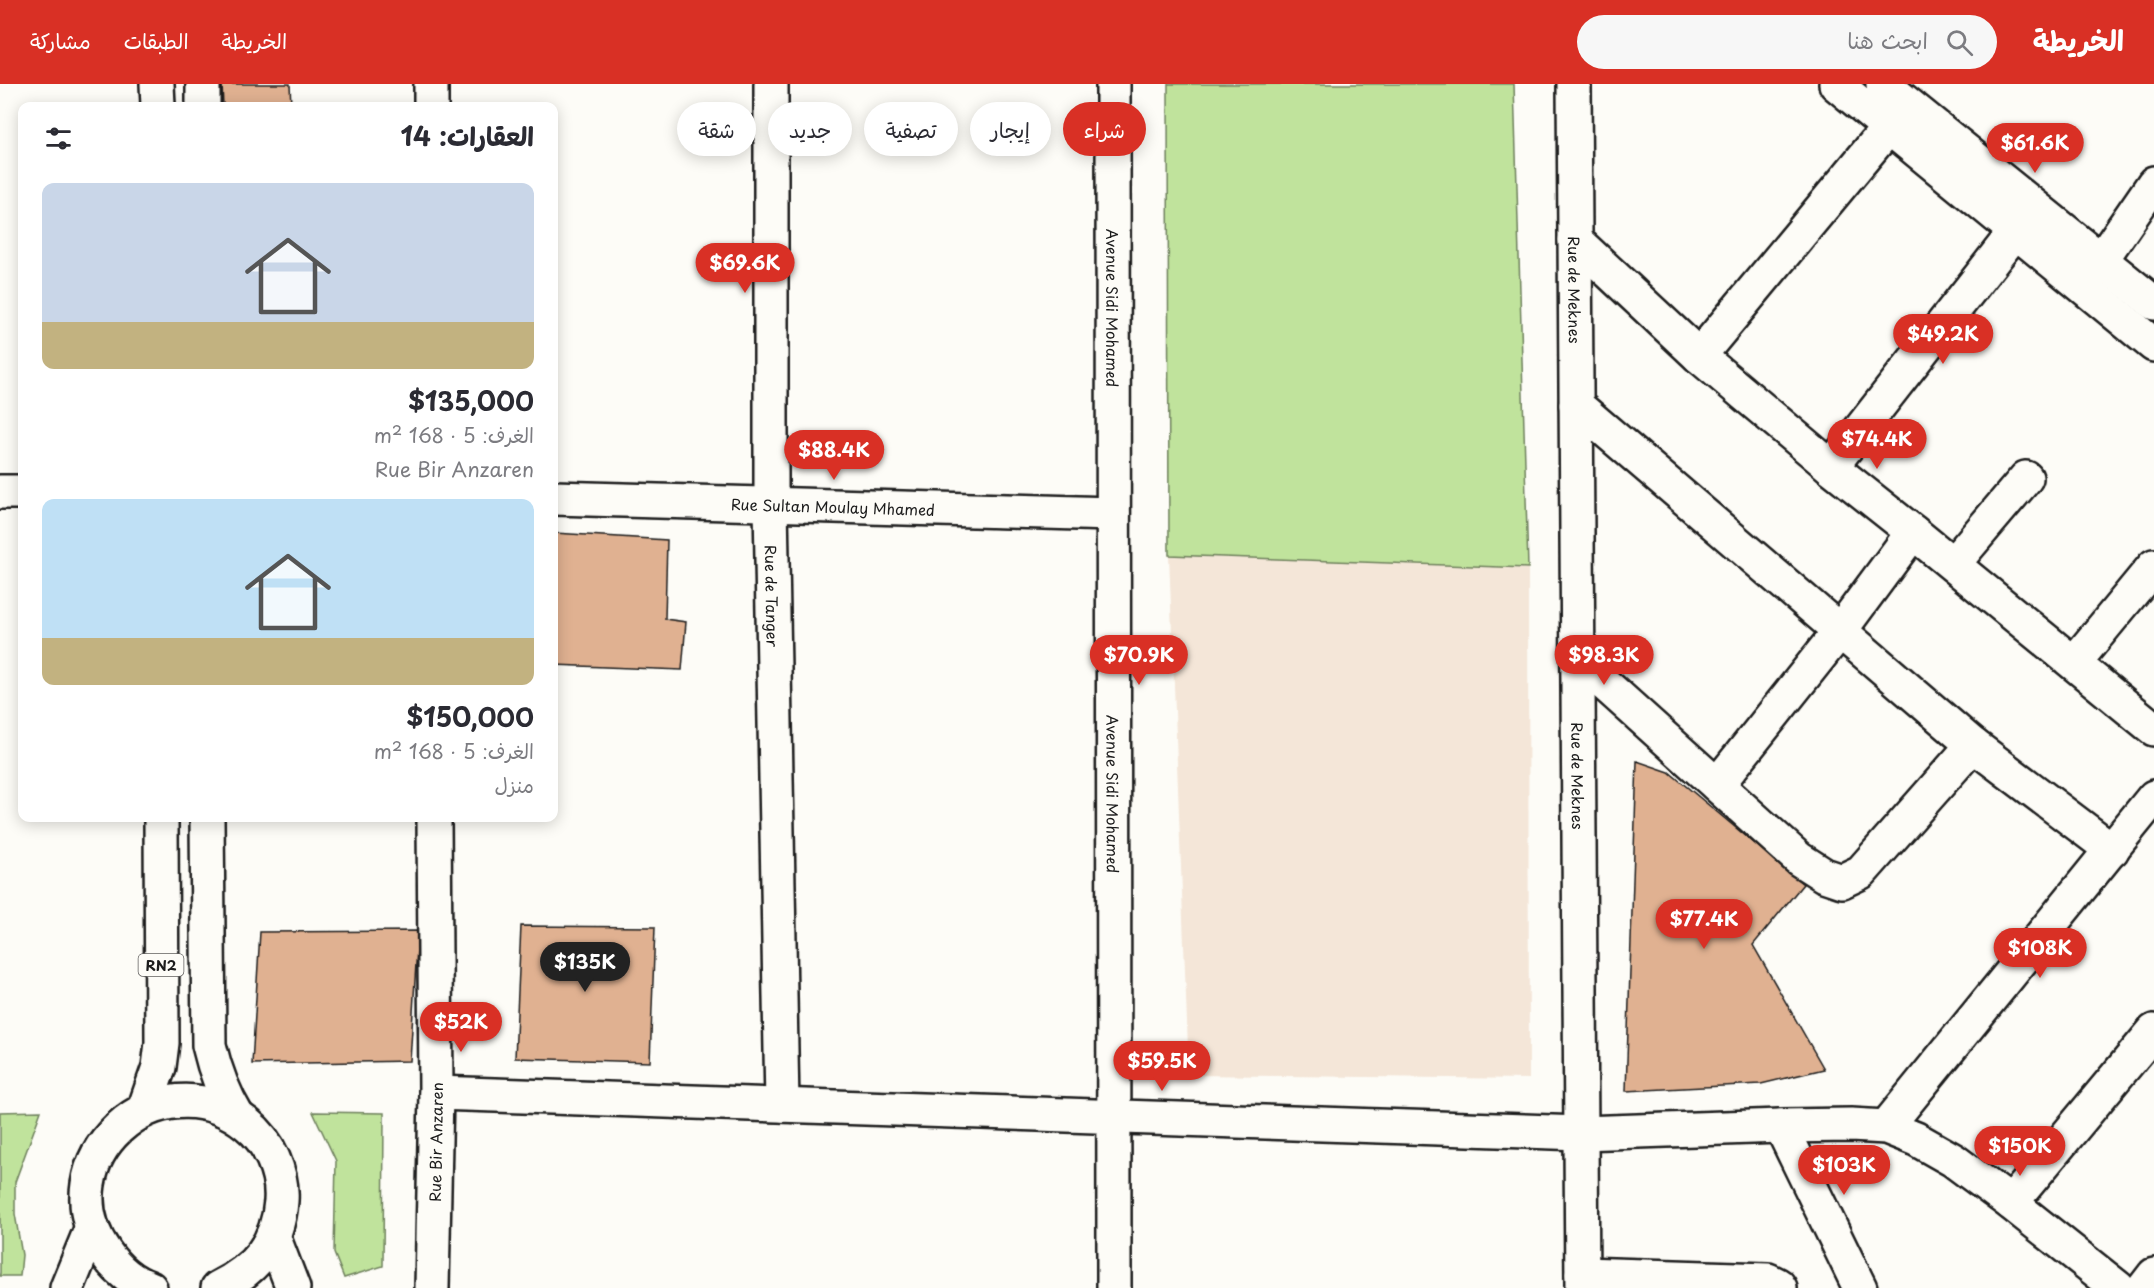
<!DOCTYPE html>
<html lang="ar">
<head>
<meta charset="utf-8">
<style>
	:root { --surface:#fff; --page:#f7f7f7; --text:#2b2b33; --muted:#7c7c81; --accent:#d93025 }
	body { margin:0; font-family:"Playpen Sans","Playpen Sans Arabic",sans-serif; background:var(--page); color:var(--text); direction:rtl; height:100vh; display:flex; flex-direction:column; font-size:22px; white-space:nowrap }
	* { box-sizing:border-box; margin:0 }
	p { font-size:20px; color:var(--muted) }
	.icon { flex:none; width:33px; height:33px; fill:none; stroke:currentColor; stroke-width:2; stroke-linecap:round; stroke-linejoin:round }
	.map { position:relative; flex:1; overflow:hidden; direction:ltr }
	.panel { position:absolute; left:18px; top:18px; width:540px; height:720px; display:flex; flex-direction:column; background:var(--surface); border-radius:12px; box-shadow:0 3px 15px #0003; direction:rtl }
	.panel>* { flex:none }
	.top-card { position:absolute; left:576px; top:18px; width:570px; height:54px; direction:rtl; display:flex; gap:12px }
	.price { position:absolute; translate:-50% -51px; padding:0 14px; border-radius:21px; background:var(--accent); color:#fff; font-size:20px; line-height:39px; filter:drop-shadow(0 2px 3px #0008) }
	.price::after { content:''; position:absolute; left:50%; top:36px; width:18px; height:14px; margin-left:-9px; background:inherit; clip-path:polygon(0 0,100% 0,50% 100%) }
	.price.active { background:#222; color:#fff }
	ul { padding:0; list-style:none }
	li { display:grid; align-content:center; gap:12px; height:318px; padding:0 24px }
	li span { display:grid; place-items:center; height:186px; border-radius:12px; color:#555 }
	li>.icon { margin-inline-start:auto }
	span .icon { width:108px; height:108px; fill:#fffc; stroke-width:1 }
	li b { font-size:26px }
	h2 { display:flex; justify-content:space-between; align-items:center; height:72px; padding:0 24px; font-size:26px }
	.chip { padding:0 21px; border-radius:27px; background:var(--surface); box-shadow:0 3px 15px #0003; font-size:21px; line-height:54px }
	.chip.active { background:var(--accent); color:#fff }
	header { display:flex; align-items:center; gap:36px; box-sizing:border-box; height:84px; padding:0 30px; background:var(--accent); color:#fff }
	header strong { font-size:28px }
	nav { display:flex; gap:33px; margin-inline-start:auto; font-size:21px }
	.search { width:420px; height:54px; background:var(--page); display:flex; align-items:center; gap:15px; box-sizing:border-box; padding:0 21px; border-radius:33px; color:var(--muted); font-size:22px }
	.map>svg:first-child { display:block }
	.built { fill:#f4e6d8 }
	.green { fill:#c0e39c; stroke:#6e805c; stroke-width:1.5 }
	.building { fill:#e0b191; stroke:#1c1c1c; stroke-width:1.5 }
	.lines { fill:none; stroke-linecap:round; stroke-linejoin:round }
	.minor-casing { stroke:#1c1c1c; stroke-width:38 }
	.highway-casing { stroke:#1c1c1c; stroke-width:38 }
	.minor { stroke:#fdfcf7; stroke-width:33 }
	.highway { stroke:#fdfcf7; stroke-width:33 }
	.labels { text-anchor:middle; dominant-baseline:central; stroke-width:5; stroke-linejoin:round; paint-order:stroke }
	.shield { fill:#fdfcf7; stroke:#605f5e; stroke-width:1.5 }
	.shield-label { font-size:14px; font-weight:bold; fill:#1c1c1c }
	.street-label { font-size:15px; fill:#1c1c1c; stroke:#fdfcf7 }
</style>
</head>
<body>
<header>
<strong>الخريطة</strong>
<div class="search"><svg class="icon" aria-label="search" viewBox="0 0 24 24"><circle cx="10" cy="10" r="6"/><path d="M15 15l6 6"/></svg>ابحث هنا</div>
<nav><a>الخريطة</a><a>الطبقات</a><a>مشاركة</a></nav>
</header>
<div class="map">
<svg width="2154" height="1204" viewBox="0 0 2154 1204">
	<rect width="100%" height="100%" fill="#fdfcf7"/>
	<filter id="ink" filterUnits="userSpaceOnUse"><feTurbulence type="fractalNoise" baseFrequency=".0167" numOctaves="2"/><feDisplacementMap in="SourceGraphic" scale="12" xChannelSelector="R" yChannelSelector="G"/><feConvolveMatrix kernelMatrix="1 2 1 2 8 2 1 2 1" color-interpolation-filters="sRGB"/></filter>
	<g filter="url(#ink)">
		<!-- built -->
		<path class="built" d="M1169,471L1528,484L1529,995L1189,991Z"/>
		<!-- green -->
		<g class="green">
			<path d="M1168,0H1514L1528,484L1169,471Z"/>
			<path d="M41,1027L15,1098V1130L22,1171L20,1192H0V1028Z"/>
			<path d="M313,1028L384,1029L383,1182L344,1194L334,1169L336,1077Z"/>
		</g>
		<!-- building -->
		<g class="building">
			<path d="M222,0H290L291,22H223Z"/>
			<path d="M554,449L667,456L665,535L686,538L682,586L554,581Z"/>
			<path d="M1637,677L1669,688L1803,800L1753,861L1824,985L1761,1000L1626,1007Z"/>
			<path d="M521,842L655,843L650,978L515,974Z"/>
			<path d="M418,847L410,977L252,980L260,848Z"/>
		</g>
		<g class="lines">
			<!-- minor casing -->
			<g class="minor-casing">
				<g id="minor">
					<path d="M431,0V22"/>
					<path id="s1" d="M771,0V421L782,1021"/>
					<path id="s2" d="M1113,0L1114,1204"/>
					<path id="s3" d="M1574,0L1582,1204"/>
					<path d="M1836,0L2154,261"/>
					<path d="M1883,0L2154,219"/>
					<path d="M1575,156L1699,272L1831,383L1913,448L2154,645"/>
					<path d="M2101,176L2154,99"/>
					<path d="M1699,272L1889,43"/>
					<path d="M1576,321L1973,661L2112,766"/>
					<path d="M1831,383L2015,148"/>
					<path d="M0,408H22"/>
					<path id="s4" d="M554,414L1113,430"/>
					<path d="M1953,480L2026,394"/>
					<path d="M1578,576L1799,775L1824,791L1842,797L1861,788L1973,661"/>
					<path d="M2074,579L2154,482"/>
					<path d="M1717,701L1839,548L1913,448"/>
					<path d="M436,1009L1581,1049L1781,1042L1851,1041L1886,1043L1916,1055L1953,1076L2011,1119L2118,1204"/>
					<path d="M1781,1042L1860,1204"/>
					<path d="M1886,1043L2154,713"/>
					<path d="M2011,1119L2154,947"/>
					<path d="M1582,1190L1768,1196L1778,1201L1780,1204"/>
					<path id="s5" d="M432,1204L436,1009L434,734"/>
					<path d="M2144,1204L2154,1191"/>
				</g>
			</g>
			<!-- highway casing -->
			<g class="highway-casing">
				<g id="highway">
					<path d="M157,0L158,22"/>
					<path d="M203,0V22"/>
					<path d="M207,734L209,961C215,987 223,1009 237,1032"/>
					<path d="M144,1026L159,983L162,959L161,734"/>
					<path d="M273,1152L293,1204"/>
					<path d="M67,1204L92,1143"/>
					<path d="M150,1204C132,1198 116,1184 105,1168C42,1079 157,969 247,1040C269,1057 283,1089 281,1117C278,1159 256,1185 218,1204"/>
				</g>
			</g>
			<!-- minor -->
			<use href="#minor" class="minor"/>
			<!-- highway -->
			<use href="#highway" class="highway"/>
		</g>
	</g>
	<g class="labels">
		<!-- shield labels -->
		<rect class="shield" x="138.5" y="870" width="45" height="22" rx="4.5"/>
		<g class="shield-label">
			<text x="161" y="881">RN2</text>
		</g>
		<!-- street labels -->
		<g class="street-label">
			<text stroke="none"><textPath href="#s3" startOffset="206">Rue de Meknes</textPath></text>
			<text stroke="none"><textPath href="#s2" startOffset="224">Avenue Sidi Mohamed</textPath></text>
			<text stroke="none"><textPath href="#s4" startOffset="279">Rue Sultan Moulay Mhamed</textPath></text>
			<text stroke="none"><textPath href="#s1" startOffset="512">Rue de Tanger</textPath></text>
			<text stroke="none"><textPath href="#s3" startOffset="692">Rue de Meknes</textPath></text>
			<text stroke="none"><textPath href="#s2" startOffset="710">Avenue Sidi Mohamed</textPath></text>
			<text stroke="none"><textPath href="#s5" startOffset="146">Rue Bir Anzaren</textPath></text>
		</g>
	</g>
</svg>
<b class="price" style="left:2035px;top:90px">$61.6K</b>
<b class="price" style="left:745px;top:210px">$69.6K</b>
<b class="price" style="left:1943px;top:281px">$49.2K</b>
<b class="price" style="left:1877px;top:386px">$74.4K</b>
<b class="price" style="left:834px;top:397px">$88.4K</b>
<b class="price" style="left:1139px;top:602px">$70.9K</b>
<b class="price" style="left:1604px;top:602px">$98.3K</b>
<b class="price" style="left:1704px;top:866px">$77.4K</b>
<b class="price" style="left:2040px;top:895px">$108K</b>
<b class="price active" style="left:585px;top:909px">$135K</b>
<b class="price" style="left:461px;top:969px">$52K</b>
<b class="price" style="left:1162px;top:1008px">$59.5K</b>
<b class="price" style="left:2020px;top:1093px">$150K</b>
<b class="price" style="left:1844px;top:1112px">$103K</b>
<div class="top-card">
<a class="chip active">شراء</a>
<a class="chip">إيجار</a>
<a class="chip">تصفية</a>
<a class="chip">جديد</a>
<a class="chip">شقة</a>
</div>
<section class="panel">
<h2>العقارات: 14<svg class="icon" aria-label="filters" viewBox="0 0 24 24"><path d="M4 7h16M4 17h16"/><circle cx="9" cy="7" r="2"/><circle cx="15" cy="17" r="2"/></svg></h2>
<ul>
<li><span style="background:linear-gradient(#c9d6e8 75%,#c2b280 0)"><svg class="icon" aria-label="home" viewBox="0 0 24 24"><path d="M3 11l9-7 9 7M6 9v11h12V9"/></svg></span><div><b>$135,000</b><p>الغرف: 5 · 168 m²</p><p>Rue Bir Anzaren</p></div></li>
<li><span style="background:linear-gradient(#bfe0f5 75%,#c2b280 0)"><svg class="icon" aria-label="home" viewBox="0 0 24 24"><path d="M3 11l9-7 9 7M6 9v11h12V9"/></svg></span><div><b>$150,000</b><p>الغرف: 5 · 168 m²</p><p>منزل</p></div></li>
</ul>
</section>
</div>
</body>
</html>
